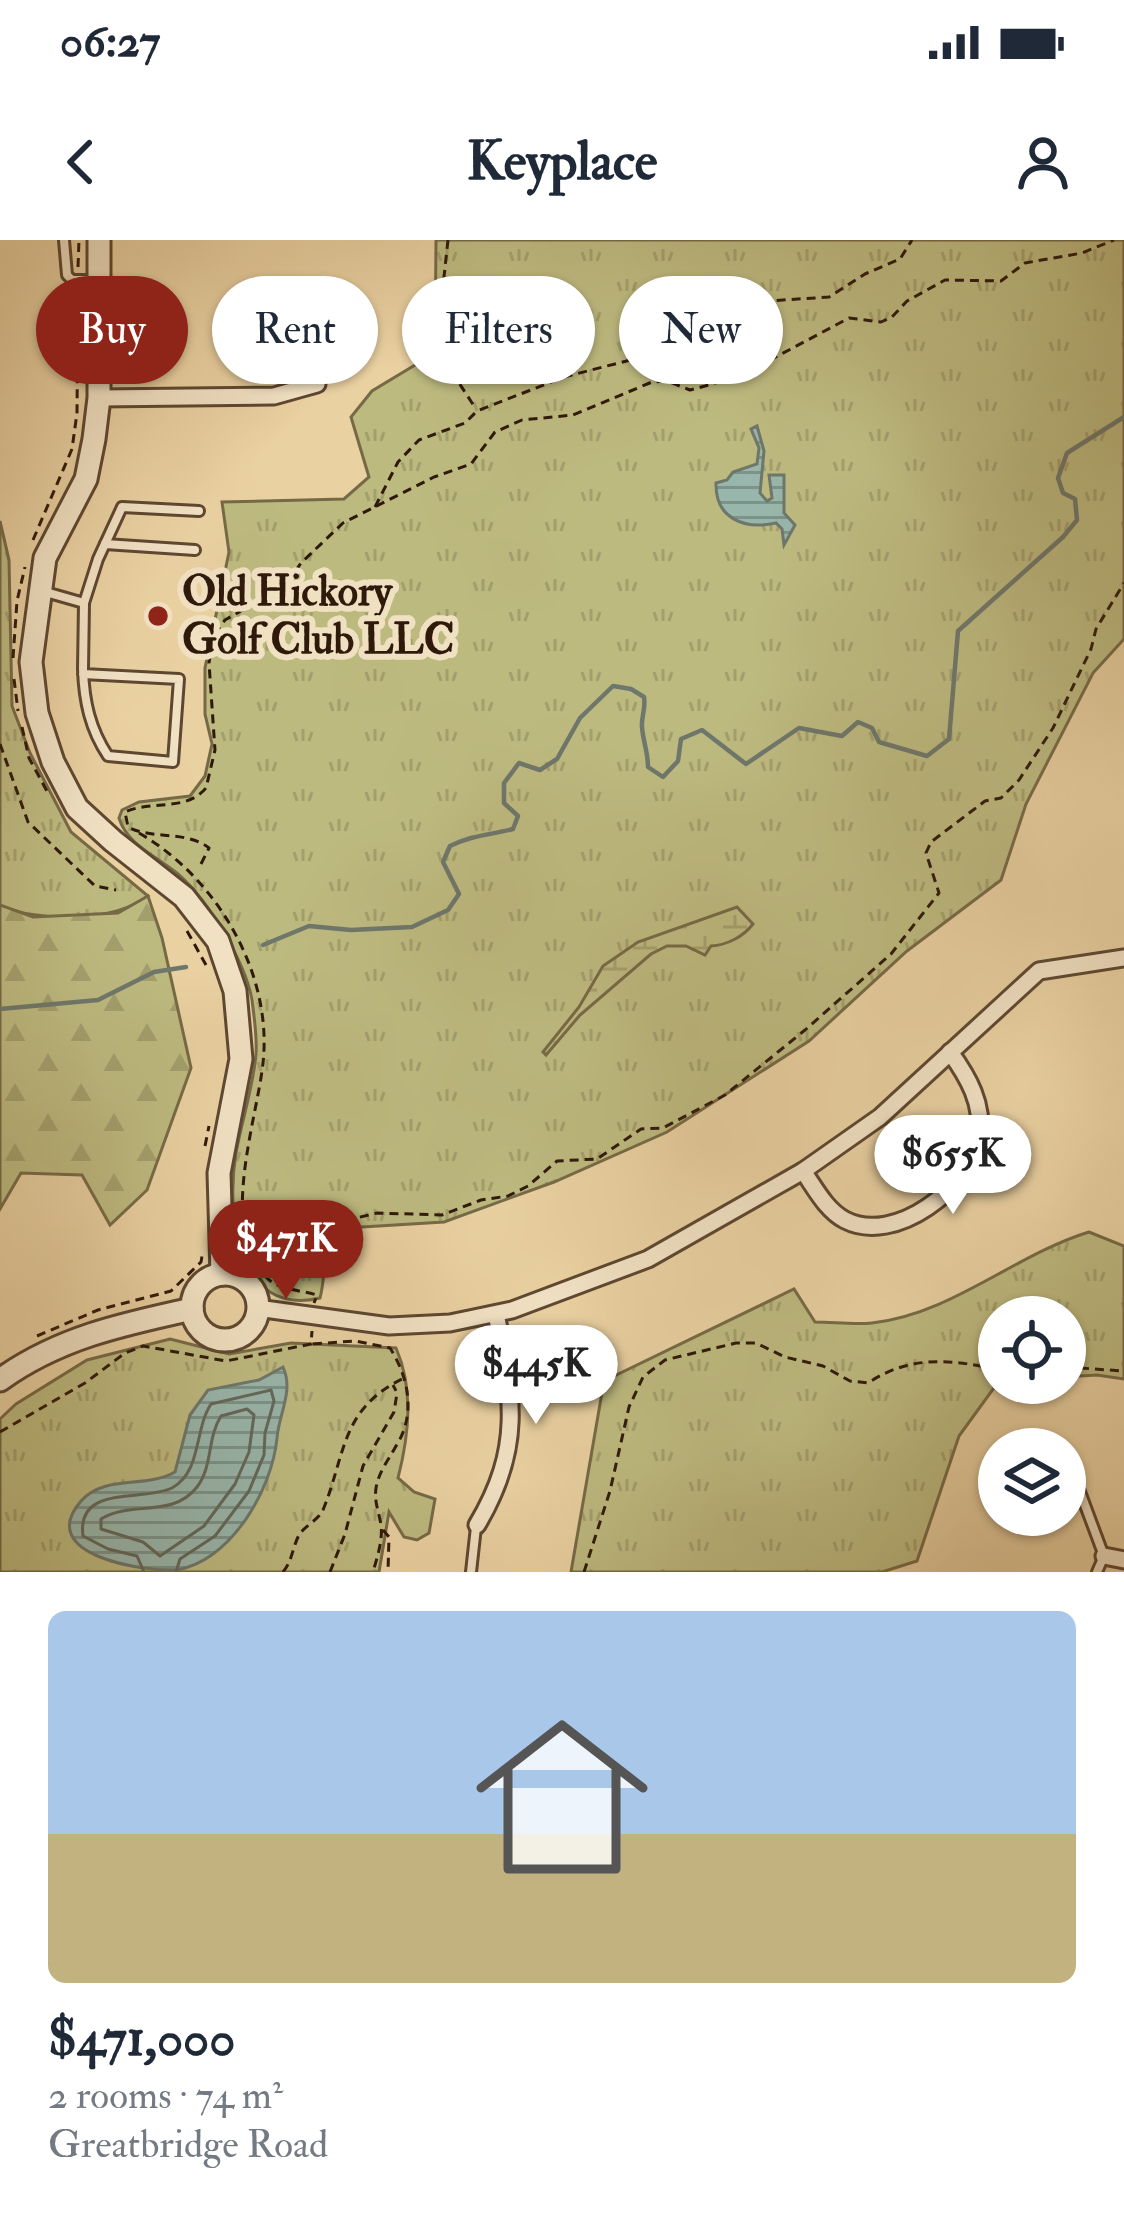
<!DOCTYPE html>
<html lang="en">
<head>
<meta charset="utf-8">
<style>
	:root { --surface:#fff; --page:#f6f6f7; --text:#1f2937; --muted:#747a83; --line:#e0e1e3; --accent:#8f2418 }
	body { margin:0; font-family:"IM FELL Double Pica",serif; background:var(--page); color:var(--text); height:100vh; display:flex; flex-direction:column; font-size:45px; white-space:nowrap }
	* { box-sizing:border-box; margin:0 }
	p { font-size:39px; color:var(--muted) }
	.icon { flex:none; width:66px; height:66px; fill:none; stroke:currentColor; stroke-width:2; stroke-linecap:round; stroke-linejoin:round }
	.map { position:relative; height:1332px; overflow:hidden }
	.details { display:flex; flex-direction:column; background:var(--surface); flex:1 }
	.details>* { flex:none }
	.guide { position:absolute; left:36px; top:36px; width:1053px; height:108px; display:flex; gap:24px }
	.buttons { position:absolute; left:978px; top:1056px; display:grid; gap:24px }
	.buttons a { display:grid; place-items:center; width:108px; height:108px; border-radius:50%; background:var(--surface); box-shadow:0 3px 9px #0004; font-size:60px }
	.price { position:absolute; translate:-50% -102px; padding:0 27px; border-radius:42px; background:#fff; color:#222; font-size:39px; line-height:78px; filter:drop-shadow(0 3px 6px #0008) }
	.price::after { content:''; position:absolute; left:50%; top:72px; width:36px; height:27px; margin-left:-18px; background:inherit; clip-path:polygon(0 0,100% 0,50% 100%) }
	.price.on { background:var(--accent); color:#fff }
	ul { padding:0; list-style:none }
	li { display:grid; align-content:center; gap:24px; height:636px; padding:0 48px }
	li+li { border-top:3px solid var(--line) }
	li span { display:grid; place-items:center; height:372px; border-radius:18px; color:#555 }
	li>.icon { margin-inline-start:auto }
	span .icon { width:216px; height:216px; fill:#fffc; stroke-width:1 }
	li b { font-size:51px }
	.tag { padding:0 42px; border-radius:54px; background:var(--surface); box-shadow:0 3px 9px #0004; font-size:42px; line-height:108px }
	.tag.on { background:var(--accent); color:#fff }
	.status { display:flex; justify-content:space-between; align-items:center; height:84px; padding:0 60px; background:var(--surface); direction:ltr }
	.status svg { height:33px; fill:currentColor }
	header { display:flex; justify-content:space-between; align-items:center; height:156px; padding:0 48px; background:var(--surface); font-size:54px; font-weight:700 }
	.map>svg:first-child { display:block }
	.grass { fill:url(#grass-tufts); stroke:#766a46; stroke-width:3 }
	.forest { fill:url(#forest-firs); stroke:#766a46; stroke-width:3 }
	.wetland { fill:url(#wetland-marsh); stroke:#766a46; stroke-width:3 }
	.water { fill:url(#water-rules); stroke:#6e776b; stroke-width:3 }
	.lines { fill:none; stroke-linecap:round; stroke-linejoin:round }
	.shore { stroke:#64685b; stroke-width:3 }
	.stream { stroke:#6e776b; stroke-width:4.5 }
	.service-casing { stroke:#5e4731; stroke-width:14 }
	.minor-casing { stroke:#5e4731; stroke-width:21 }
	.tertiary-casing { stroke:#5e4731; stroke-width:27 }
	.path { stroke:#2f190b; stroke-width:3; stroke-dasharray:9 6; stroke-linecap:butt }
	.service { stroke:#f1e1c3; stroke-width:8 }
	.minor { stroke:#f1e1c3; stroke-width:15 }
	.tertiary { stroke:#f1e1c3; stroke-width:21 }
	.poi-dot { fill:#8f2418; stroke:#f1e1c3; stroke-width:4.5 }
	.labels { text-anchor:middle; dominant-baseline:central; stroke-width:12; stroke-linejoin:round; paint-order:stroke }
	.poi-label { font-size:42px; font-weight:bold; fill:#2f190b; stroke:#f1e1c3; text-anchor:start }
</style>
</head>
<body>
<div class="status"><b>06:27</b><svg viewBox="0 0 49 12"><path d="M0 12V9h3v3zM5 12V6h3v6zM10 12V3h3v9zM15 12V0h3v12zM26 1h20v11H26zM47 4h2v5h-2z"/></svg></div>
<header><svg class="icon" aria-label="back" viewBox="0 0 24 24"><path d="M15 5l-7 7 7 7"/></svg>Keyplace<svg class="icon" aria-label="person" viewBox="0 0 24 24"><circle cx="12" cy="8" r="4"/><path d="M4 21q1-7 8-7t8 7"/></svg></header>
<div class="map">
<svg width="1124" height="1332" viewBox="0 0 1124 1332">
	<defs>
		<pattern id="grass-tufts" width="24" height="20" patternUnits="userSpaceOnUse" patternTransform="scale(3)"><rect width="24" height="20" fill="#bdba80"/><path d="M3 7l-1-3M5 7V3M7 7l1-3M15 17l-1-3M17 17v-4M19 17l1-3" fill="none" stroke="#a39f6d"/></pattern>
		<pattern id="forest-firs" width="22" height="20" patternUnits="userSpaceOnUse" patternTransform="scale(3)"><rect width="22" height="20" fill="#bdba80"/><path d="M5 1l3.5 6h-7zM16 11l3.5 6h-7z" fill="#a39f6d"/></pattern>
		<pattern id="wetland-marsh" width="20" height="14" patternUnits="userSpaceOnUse" patternTransform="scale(3)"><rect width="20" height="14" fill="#bdba80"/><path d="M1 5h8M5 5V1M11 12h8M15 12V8" fill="none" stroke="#a39f6d"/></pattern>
		<pattern id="water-rules" width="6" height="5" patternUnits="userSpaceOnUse" patternTransform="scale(3)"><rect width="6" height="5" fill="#98b6ab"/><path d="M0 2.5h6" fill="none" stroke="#7c9389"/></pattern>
	</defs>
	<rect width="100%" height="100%" fill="#ead1a2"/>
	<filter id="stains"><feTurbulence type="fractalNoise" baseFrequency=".00167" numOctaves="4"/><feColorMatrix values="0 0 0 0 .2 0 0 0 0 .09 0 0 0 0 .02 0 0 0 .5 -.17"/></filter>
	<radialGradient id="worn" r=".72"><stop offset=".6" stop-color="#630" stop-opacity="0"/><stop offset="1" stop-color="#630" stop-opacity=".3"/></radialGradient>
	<!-- grass -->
	<g class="grass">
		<path d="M436,0H1124V399L1093,433L1026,564L1001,640L907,711L809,801L667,892L554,942L444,982L346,988C317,1016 328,1027 320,1058C236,1078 226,972 236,913C242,880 253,848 256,814C257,799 255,783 253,768C250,728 208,660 178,634C157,616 127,605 119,578L122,570L139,562L190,556L205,536L212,504L205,474V428L229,312L222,262L344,259L369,237L351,177L372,151L435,113Z"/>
		<path d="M0,281L9,320L12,466L30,513L71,592L148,656C117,682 36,683 0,665Z"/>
		<path d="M1089,992L1124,1006V1139L1097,1135L1065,1137V1077H999V1141L959,1196L917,1321L882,1332H571L604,1141L794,1049L815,1082C833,1082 854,1085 872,1083C952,1074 1014,1015 1089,992Z"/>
		<path d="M170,1099L229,1114L291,1103L396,1108C414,1149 409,1195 398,1238L414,1252L435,1259L429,1293L417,1300L404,1297L389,1272L379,1332H0V1179L16,1164L87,1120Z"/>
	</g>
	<!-- forest -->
	<path class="forest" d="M148,656L162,698L191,828L147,950L110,985L82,935L21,933L0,969V665L33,677L118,673Z"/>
	<!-- wetland -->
	<path class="wetland" d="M737,667L753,684C743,697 727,705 711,706L705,715L686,706H667L651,714L580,775L546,815L543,812L579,767L603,726L638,702Z"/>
	<!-- water -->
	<g class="water">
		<path d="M757,186L764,211L760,253L767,261L772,258L769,235H784V273L795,285L784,305L782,289L776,283C745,290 715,279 716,243L727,240L733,232L757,224L759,208L751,189Z"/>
		<path d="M283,1127C294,1151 279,1173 277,1198C272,1249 233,1318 178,1330C143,1332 34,1315 81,1261C105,1234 145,1249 175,1232L190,1175L208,1150L259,1140Z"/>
	</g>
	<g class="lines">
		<!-- shore -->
		<g class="shore">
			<path d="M247,1169L254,1175L249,1212L235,1244L204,1286L160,1316L143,1302L101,1289V1279C131,1260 172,1279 197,1247C213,1226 207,1198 221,1176Z"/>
			<path d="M144,1332L137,1316L108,1309L83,1296C76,1244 143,1262 172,1248C202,1231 194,1190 211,1164L271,1150L274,1161L265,1193L264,1215L249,1251L215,1296L180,1319L176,1332"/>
		</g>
		<!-- stream -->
		<g class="stream">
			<path d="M263,705L309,686L351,690L412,687L448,670L459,654L443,622L450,606C472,595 490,595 513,589L518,576L504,563V543L519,523L540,530L557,519L580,478L613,446L631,449L644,457C646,469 641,477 642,487C643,501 648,512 648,527L663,537L678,521L681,499L702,490L746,524L799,488L842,496L858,482L872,488L879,502L927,516L949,499L958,391L1063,297L1077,280L1075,259L1063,253L1058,238L1067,213L1124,177"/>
			<path d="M0,769L98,760L154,732L186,727"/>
		</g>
		<!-- service casing -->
		<g class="service-casing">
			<g id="service">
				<path d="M64,0L67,35L72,40H94"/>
				<path d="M105,304L195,310"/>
				<path d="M42,351L84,363L98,319L122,267L199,271"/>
				<path d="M83,434L179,439L173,522L108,516C90,489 84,461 83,429L84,363"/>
				<path d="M1065,1233L1079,1249L1104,1316L1097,1332"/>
				<path d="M471,1332L476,1287"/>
			</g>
		</g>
		<!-- minor casing -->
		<g class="minor-casing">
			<g id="minor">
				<path d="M99,158L274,156L317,144"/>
				<path d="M803,931C815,948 826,970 845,980C895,1006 971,947 979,897C984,864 968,837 950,812"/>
				<path d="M257,1068L389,1086L450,1083L512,1070L648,1019L803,931L880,877L1039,731L1124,718"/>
				<path d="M477,1285C523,1208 513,1157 496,1074"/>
				<path d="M1104,1316L1124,1320"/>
			</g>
		</g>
		<!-- tertiary casing -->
		<g class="tertiary-casing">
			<g id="tertiary">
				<path d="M99,0V158L94,199L86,239L45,318L31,422L37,473L53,522L77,568L113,601L184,657L218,701L235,751L241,819L219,933L222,1034"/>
				<circle cx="225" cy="1067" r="33"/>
				<path d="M0,1140C58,1098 123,1084 192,1069"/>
			</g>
		</g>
		<!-- path -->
		<g class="path">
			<path d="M448,0L438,92L444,120L476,169"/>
			<path d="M78,27L79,0"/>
			<path d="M375,267L398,222L419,200L465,183L477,171L564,137L642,117L658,104L676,63L686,52L707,46L749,60L768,61L829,57L865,34L900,19L912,0"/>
			<path d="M33,300L72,209L77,173L78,48"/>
			<path d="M13,418L17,361L25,327"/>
			<path d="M14,439L18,471"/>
			<path d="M22,487L29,518L49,555"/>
			<path d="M0,504L28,582L95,646L116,650"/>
			<path d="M139,593C216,637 273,733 263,823C257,880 218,990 266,1037C278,1050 300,1050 317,1055L314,1063"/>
			<path d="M201,624L209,608C186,590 153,600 128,587L125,572C151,560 186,572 206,548L215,510L209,423L213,396L225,380L285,346L301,323L343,283L434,237L471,224L495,192L522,180L573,175L652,142L667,141L690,150L705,146L742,135L849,78L881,82L892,77L907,61L945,40L1001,41L1025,23L1082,13L1114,0"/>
			<path d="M187,691L206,725"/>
			<path d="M205,906L209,886"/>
			<path d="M249,1004L266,1009L297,1010L352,979L377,973L442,975L481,960L508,956L528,946L557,921L597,919L641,889L663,888L725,855L805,790L891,714L939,653L926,613L931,602L985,561L1001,558L1019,540L1053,488L1091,409L1096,389L1124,343"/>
			<path d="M37,1096L98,1070L171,1051L201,1022L203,1011"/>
			<path d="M313,1104L355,1101L390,1108C409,1138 416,1175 396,1206C388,1221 379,1231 376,1248C374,1262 379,1272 381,1285C383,1300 377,1318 373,1332"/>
			<path d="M1065,1127L1124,1131"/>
			<path d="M0,1192L85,1143L125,1113L143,1106L226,1121L311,1104L312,1091"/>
			<path d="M383,1290L389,1297L388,1332"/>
			<path d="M283,1332C292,1321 292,1310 298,1297C303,1286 318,1281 323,1270C346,1214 340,1169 404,1138"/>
			<path d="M330,1332L345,1294L363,1226L394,1172L397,1153L393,1145"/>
			<path d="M584,1332L610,1251L629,1167L643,1137L665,1120L736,1103H756L785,1117L823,1126L850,1141L868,1143C910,1115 951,1119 999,1130"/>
		</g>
		<!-- service -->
		<use href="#service" class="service"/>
		<!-- minor -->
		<use href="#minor" class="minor"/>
		<!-- tertiary -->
		<use href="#tertiary" class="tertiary"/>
	</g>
	<!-- markers -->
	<circle class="poi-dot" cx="158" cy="376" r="12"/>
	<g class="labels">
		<!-- poi labels -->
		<g class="poi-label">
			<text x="182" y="352">Old Hickory<tspan x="182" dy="48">Golf Club LLC</tspan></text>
		</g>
	</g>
	<rect width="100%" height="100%" filter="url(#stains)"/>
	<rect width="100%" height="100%" fill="url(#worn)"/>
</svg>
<div class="buttons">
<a><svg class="icon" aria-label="locate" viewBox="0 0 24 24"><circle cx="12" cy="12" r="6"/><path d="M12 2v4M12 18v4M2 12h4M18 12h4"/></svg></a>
<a><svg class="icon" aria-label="layers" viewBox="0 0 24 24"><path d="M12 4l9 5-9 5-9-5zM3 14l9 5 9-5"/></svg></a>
</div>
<b class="price" style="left:953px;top:977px">$655K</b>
<b class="price on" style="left:286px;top:1062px">$471K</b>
<b class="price" style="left:536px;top:1187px">$445K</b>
<div class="guide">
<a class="tag on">Buy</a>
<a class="tag">Rent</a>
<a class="tag">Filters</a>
<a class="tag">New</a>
</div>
</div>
<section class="details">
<ul>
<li><span style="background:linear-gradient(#a9c7e8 60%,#c2b280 0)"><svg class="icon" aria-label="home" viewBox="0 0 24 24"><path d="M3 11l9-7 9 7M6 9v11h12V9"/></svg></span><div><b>$471,000</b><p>2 rooms · 74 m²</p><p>Greatbridge Road</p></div></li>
</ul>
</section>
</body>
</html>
